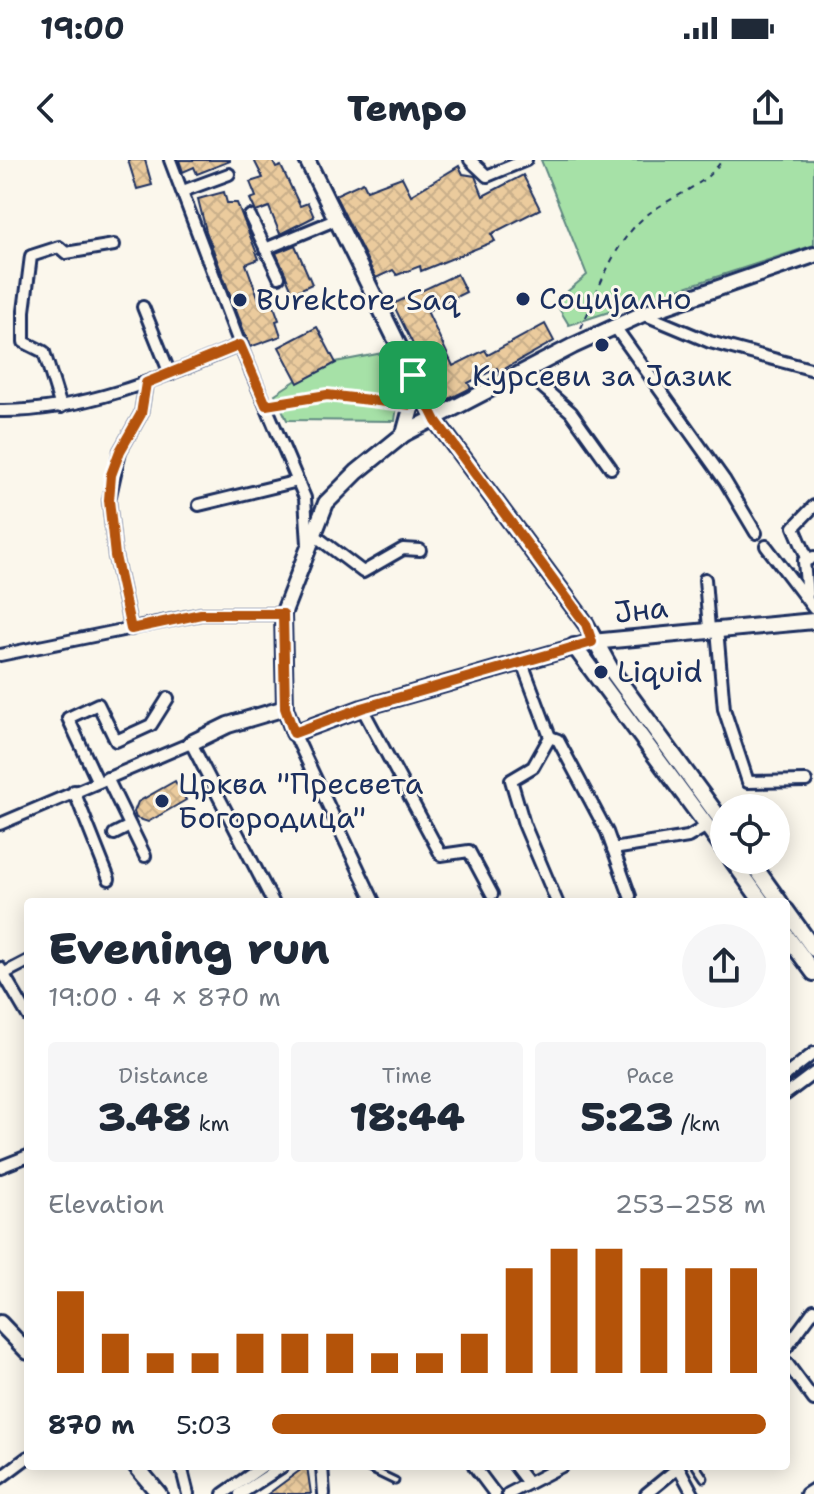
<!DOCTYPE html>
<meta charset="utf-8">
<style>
:root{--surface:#fff;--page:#f6f6f7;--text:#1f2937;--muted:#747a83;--accent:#b45309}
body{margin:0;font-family:"Shantell Sans",sans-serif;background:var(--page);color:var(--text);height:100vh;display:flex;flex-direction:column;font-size:30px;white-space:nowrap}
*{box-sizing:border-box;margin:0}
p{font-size:26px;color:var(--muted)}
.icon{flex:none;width:44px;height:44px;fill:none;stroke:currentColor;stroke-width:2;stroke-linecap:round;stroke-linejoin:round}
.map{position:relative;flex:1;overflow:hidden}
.side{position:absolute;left:24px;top:738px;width:766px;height:572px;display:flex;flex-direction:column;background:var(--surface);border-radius:8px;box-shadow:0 4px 20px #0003}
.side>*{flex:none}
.fabs{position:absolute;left:710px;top:634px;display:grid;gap:16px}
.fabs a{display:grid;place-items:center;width:80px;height:80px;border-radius:50%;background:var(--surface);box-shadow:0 4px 20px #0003;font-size:40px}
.pin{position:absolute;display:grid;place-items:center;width:68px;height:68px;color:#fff;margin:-34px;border-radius:16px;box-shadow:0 4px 12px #0006}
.round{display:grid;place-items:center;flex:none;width:84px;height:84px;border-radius:42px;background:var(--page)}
.overview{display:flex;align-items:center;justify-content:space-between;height:136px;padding:0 24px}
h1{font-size:44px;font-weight:800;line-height:60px}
.stats{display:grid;grid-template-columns:repeat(3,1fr);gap:12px;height:136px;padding:8px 24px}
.stats div{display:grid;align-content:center;border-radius:8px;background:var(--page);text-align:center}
.stats b{font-size:40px;font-weight:800}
.stats small{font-size:22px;font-weight:400}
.stats p{font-size:22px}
.chart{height:224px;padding:16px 24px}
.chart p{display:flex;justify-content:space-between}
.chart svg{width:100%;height:144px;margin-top:8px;stroke:var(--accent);stroke-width:6}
ul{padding:0 24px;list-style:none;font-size:26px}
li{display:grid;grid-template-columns:128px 96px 1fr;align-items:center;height:60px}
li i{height:20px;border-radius:10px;background:var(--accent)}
.status{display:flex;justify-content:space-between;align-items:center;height:56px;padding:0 40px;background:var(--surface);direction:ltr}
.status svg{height:22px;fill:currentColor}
header{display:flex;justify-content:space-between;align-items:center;height:104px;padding:0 24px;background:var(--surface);font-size:36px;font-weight:800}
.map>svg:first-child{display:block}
</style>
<div class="status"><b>19:00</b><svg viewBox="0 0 49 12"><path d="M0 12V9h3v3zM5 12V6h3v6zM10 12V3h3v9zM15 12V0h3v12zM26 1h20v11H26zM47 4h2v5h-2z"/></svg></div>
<header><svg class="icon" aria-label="back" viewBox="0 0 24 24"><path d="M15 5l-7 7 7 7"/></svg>Tempo<svg class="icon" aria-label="share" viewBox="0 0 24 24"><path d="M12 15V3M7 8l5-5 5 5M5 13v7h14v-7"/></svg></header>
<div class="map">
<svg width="814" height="1334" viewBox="0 0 814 1334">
<defs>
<pattern id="building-cross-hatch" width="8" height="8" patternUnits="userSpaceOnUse" patternTransform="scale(2)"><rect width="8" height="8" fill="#ebcb9d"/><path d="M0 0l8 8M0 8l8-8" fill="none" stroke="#c9af8a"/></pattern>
</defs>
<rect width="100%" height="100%" fill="#fbf7ec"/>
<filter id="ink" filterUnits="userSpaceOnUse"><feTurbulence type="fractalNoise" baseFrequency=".0125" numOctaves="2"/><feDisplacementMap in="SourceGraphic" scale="16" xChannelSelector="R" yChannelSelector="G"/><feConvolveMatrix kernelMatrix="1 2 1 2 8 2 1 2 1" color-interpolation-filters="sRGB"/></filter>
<g filter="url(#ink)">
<g fill="#a6e1a7" stroke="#608882" stroke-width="2">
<polygon points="541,0 814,0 814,85 569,165 555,142 587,115"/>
<path d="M388 192C398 217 399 235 395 261L287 260 275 234 320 205Z"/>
</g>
<g fill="url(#building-cross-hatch)" stroke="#1b2f5e" stroke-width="2">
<polygon points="128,0 145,0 152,25 137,29"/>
<polygon points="179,0 230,0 230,1 197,14 194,7 183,12"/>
<polygon points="254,0 272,0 276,8 281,6 300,46 308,43 314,57 280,74 269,47 256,52 250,39 256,37 250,22 263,18"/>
<polygon points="459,6 463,14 475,16 483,36 523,15 540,49 491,74 495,81 421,111 420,106 397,115 393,110 376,118 335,35 363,22 367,30 402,17 411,35"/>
<polygon points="224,32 227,43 237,43 259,99 246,104 260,142 271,138 279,160 276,161 281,176 250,187 206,71 198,39"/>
<polygon points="295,85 312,124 293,133 276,93"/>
<polygon points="457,114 466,132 427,151 453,206 485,190 488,195 545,164 554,181 499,212 497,208 468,223 471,228 439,244 431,229 434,227 393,144"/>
<polygon points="317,167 336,203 298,223 279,187"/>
<polygon points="175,621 186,640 148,662 136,658 134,652 138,642"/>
<polygon points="307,1306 311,1334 268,1334 306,1306"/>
</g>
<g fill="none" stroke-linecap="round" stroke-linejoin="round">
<defs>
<g id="lane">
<polyline points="364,1306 395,1321"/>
<polyline points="696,1306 704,1318"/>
</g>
<g id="street">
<polyline points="170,0 240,185 305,338 308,384"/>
<polyline points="470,0 487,16 526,0"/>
<polyline points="183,31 229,14"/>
<polyline points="250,56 279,117"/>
<polyline points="265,89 335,60"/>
<polyline points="143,147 170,214"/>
<polyline points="643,154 710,182 814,210"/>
<polyline points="615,167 725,321 756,373"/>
<polyline points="524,211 571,252 611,308"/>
<polyline points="61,247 44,192 24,182 24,151 31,96 59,87 66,93 114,85"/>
<path d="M0 251C84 252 164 217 240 185"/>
<polyline points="199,345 298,321"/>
<polyline points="313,374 363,412 403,389 420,390"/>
<polyline points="766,386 814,449"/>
<polyline points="808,400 794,367 814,346"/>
<polyline points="705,419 709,469"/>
<polyline points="807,436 804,401 814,397"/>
<polyline points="131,469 115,396 109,340 120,291 141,254 146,223"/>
<polyline points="717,469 724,549 748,622 806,621"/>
<polyline points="0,495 201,454 283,454"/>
<polyline points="521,500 550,577 533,607 511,620 524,664 557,742"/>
<polyline points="362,548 441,695 469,691 492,734"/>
<polyline points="294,573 374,742"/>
<polyline points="550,577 558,580 607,672 630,736"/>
<polyline points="107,618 145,696"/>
<polyline points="98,622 68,558 98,544 116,581 151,565 168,538"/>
<polyline points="74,631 109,719"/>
<polyline points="0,664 191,583 273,742"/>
<polyline points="114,674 130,666"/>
<polyline points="613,689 688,677 707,666"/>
<polyline points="0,808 28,856"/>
<polyline points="3,814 28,801"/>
<polyline points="786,915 814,893"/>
<polyline points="786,934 814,913"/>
<polyline points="0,1007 28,996"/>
<polyline points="786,1188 814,1150"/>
<polyline points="786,1202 814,1240"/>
<polyline points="181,1306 188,1334"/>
<polyline points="322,1306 324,1334"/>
<polyline points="474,1306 495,1334"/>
<polyline points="515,1306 528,1323"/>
<polyline points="678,1306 693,1334"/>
<polyline points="0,1318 28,1297"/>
<polyline points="223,1334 263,1306"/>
<polyline points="240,1334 283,1306"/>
<polyline points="508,1334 562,1306"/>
<polyline points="646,1334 679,1307"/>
<polyline points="806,1334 814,1329"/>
</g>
<g id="secondary">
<polyline points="307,0 436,261 586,464 612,511 724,664"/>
<polyline points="814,95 643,154 573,186 404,274 357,312 326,343 283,454 285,548 294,573 362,548 592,482 814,461"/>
<polyline points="404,274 412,245 413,216"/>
<polyline points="574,486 724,689"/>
<polyline points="191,583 228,565 285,548"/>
<polyline points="732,700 762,742"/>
<polyline points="750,700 780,742"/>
<polyline points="786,750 814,789"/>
<polyline points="786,775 814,813"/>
<polyline points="0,1163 28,1192"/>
<polyline points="136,1306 159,1334"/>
</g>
</defs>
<use href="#lane" stroke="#1b2f5e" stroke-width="11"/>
<use href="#street" stroke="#1b2f5e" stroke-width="16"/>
<use href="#secondary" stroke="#1b2f5e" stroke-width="20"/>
<g stroke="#1b2f5e" stroke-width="2" stroke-dasharray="6 6" stroke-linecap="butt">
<path d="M581 168C599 130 613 82 647 55 671 36 705 27 722 0"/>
<polyline points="275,243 327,235 399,243"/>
</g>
<use href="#lane" stroke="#fbf7ec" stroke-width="5"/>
<use href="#street" stroke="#fbf7ec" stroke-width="10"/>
<use href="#secondary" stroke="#fbf7ec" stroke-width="14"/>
</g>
</g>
<g fill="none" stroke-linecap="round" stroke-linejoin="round" filter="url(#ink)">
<defs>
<polygon id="route" points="240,185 266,245 327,235 412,245 413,215 436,261 586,464 592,482 362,548 294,573 285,548 283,454 201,454 131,469 115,396 109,340 111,315 120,291 141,254 146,223"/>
</defs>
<use href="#route" stroke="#fff" stroke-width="16"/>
<use href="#route" stroke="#b45309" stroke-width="10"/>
</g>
<g fill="#1b2f5e" stroke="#fbf7ec" stroke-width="3">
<circle cx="523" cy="139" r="8"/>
<circle cx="240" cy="140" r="8"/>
<circle cx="602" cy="185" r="8"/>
<circle cx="601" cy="512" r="8"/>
<circle cx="162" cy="641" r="8"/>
</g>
<g text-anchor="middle" stroke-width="6" stroke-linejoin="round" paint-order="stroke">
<g font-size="30" fill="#1b2f5e" stroke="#fbf7ec" text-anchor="start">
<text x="539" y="149">Социјално</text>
<text x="256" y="150">Burektore Saq</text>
<text x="602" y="226" text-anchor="middle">Курсеви за Јазик</text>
<text x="617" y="522">Liquid</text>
<text x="178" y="634">Црква "Пресвета<tspan x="178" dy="34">Богородица"</tspan></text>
</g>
<g font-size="30" fill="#1b2f5e" stroke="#fbf7ec">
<text transform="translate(641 450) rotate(-6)" y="10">Јна</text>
</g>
</g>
</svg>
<div class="fabs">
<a><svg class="icon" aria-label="locate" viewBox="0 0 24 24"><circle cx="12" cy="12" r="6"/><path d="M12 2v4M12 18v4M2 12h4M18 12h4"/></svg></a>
</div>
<div class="pin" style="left:413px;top:215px;background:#1e9e55"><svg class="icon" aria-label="arrive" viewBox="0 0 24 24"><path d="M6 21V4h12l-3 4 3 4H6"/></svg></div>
<section class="side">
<div class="overview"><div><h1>Evening run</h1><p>19:00 · 4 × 870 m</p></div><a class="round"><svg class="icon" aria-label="share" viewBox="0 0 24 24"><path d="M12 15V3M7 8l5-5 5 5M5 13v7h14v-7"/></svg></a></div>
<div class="stats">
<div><p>Distance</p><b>3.48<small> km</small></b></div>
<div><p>Time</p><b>18:44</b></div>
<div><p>Pace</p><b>5:23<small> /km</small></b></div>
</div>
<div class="chart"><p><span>Elevation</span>253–258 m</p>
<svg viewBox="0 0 160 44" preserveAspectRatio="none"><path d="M5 44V19M15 44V32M25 44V38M35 44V38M45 44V32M55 44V32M65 44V32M75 44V38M85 44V38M95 44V32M105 44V12M115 44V6M125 44V6M135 44V12M145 44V12M155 44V12"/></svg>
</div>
<ul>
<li><b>870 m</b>5:03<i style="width:100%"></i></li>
</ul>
</section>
</div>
